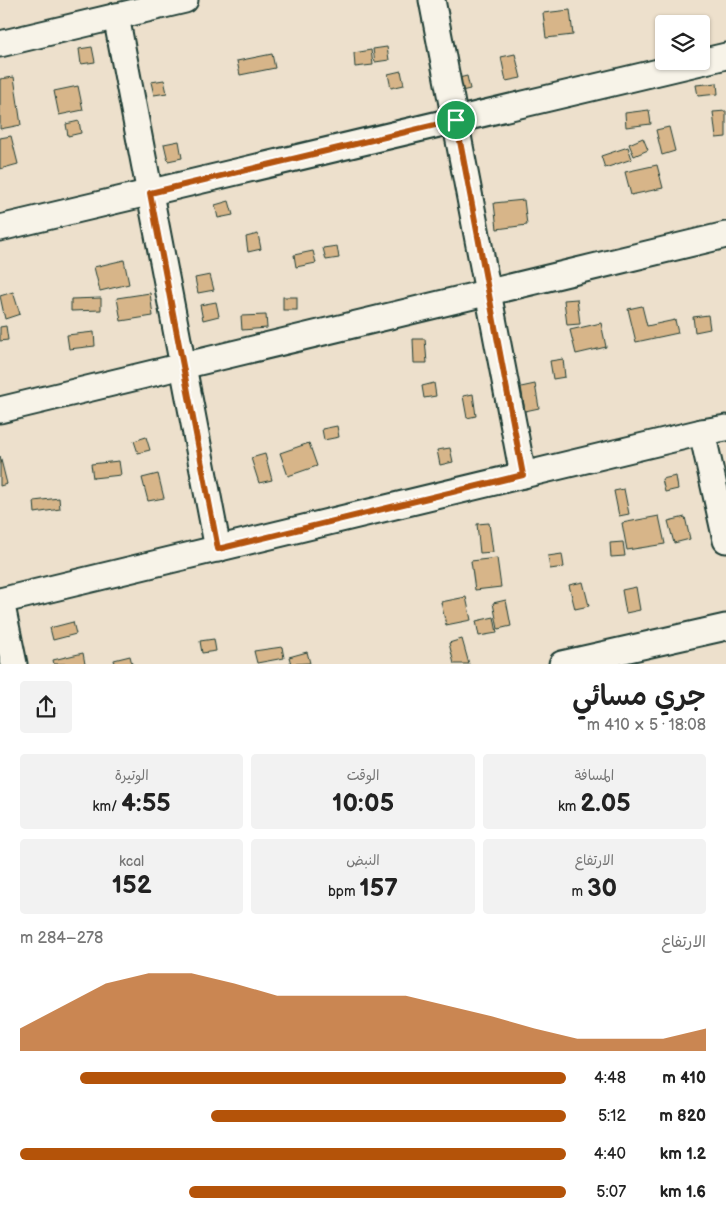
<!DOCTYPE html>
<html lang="ar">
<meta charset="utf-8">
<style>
:root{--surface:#fff;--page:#f2f2f2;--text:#222;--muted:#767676;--accent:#b45309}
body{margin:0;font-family:"Balsamiq Sans","Playpen Sans Arabic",sans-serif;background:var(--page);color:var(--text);direction:rtl;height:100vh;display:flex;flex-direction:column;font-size:19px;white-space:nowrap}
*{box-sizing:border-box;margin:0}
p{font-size:16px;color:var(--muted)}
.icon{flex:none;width:28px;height:28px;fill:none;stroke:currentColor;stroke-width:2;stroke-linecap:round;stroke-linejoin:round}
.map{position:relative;height:664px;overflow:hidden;direction:ltr}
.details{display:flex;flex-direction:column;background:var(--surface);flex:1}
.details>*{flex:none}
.controls{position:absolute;left:655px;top:15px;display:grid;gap:10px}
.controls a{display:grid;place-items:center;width:55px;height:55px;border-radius:5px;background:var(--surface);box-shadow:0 1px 4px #0004;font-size:25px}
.pin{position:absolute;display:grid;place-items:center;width:42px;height:42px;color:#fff;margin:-21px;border:2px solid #fff;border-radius:50%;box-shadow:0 1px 5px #0007}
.round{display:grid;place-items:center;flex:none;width:52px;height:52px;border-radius:5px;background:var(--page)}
.headline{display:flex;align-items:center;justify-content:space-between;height:85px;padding:0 20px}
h1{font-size:28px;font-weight:600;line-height:38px}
.stats{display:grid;grid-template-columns:repeat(3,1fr);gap:8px;height:85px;padding:5px 20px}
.stats div{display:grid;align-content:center;border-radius:5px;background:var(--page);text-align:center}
.stats b{font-size:25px;font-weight:600}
.stats small{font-size:14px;font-weight:400}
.stats p{font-size:14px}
.chart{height:140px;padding:10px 20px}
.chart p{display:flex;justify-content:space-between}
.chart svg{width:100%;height:90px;margin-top:5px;fill:var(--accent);opacity:.7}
ul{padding:0 20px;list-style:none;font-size:16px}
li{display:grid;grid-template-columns:80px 60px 1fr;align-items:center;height:38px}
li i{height:12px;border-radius:6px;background:var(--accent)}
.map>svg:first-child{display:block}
</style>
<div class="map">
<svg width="726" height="664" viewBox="0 0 726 664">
<rect width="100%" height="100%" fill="#ede0cc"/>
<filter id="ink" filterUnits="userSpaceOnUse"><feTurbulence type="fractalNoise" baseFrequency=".02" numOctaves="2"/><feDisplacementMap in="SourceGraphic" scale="10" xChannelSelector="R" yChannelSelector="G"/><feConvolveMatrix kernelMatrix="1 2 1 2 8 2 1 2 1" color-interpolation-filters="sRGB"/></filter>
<g filter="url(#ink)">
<g fill="#d7b589" stroke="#1f3d34">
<polygon points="570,10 573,35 546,38 543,13"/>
<polygon points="92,47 95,62 81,64 79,49"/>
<polygon points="387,47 389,60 375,62 373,49"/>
<polygon points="371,50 373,65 355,67 354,53"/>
<polygon points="272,54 275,68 240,75 237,61"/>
<polygon points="515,54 521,78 506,81 501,57"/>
<polygon points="401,71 404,85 391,88 388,74"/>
<polygon points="467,76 470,89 457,92 455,79"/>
<polygon points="14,77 21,125 0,129 0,79"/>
<polygon points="164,80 167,93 154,95 151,82"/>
<polygon points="717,83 718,94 698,96 696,85"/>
<polygon points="78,86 83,110 59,115 54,91"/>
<polygon points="649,110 651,124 626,127 625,113"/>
<polygon points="726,111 726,137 716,138 713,112"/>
<polygon points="79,121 81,133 68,136 66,124"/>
<polygon points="669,127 675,151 662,155 656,130"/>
<polygon points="11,136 18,164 0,169 0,138"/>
<polygon points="643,138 648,150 634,156 629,144"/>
<polygon points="179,141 182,158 168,161 164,144"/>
<polygon points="628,147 632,159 605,168 601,156"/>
<polygon points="657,165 663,188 631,195 625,172"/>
<polygon points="524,200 527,225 497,229 494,203"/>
<polygon points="229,201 233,215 218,218 215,205"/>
<polygon points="258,234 261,249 248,252 246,237"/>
<polygon points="337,246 339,258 326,260 323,248"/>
<polygon points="313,251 316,263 296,267 294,255"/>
<polygon points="124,260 129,284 100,291 94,267"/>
<polygon points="210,275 214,290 198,293 195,278"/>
<polygon points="13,292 20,314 5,319 0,296"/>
<polygon points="150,293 153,316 121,321 117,298"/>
<rect x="283" y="297" width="14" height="13"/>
<polygon points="101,298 101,310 71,311 71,299"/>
<polygon points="577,299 580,324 567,325 564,300"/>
<polygon points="216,302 219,316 203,320 200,305"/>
<polygon points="642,306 647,326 675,320 678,333 636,342 628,309"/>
<polygon points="266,315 267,328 242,330 241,316"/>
<polygon points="708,315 710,329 695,332 693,317"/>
<polygon points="601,323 606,347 576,354 570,330"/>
<polygon points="6,326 8,340 0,341 0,327"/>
<polygon points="94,332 95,346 69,349 67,335"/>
<polygon points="413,339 425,339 427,363 414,363"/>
<polygon points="563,359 565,377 553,379 550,361"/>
<polygon points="434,383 436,396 424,398 422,386"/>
<polygon points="535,384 539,408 525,411 521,387"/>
<polygon points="473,394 476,416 467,418 463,396"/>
<polygon points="337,426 339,437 324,440 322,429"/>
<polygon points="146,437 150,450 138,453 134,441"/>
<polygon points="309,443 317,466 288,476 280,453"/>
<polygon points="450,448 453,462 440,465 437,450"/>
<polygon points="265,454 272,480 259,483 251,458"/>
<polygon points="0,456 7,484 0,486"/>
<polygon points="119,461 121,475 93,478 91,464"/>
<polygon points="158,474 164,498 148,501 142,478"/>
<polygon points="676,476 678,489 665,492 662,479"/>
<polygon points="624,489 629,514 619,516 614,491"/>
<polygon points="59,498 60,509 35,513 34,501"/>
<polygon points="659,516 665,544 627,550 622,523"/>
<polygon points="685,517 690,539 674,543 668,521"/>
<polygon points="489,523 493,552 480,553 477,524"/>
<polygon points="623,542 625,556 611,557 610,543"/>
<polygon points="562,554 564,567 550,569 548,556"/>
<polygon points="497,558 501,587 475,590 471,561"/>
<polygon points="583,582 589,606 575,609 569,585"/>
<polygon points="636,587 640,610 626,613 622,590"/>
<polygon points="466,597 471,620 446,625 441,602"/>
<polygon points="506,600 511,626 498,629 493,603"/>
<polygon points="494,617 497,633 479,636 476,621"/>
<polygon points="73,622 76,634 53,640 50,628"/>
<polygon points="214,639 216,651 202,653 200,641"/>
<polygon points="462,639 469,664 454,664 449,643"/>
<polygon points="282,647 284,658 257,663 254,651"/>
<polygon points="307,652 310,663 291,664 289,657"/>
<polygon points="83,653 85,664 54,664 53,660"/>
<polygon points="130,656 132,664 115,664 114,660"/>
</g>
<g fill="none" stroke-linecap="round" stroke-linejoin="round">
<defs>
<g id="minor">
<polyline points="432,0 523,475"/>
<polyline points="116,16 218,549"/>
<polyline points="0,44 185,0"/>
<polyline points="0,228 726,56"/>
<polyline points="0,410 726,235"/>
<polyline points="702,432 726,540"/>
<polyline points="0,601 702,432 726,428"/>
<polyline points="1,601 14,664"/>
<polyline points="562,664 726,627"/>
</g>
</defs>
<use href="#minor" stroke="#1f3d34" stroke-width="29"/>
<use href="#minor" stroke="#f7f3e8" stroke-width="25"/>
</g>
</g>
<g fill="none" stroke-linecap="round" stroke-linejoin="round" filter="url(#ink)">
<defs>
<polygon id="route" points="456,120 523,475 218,549 150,193"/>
</defs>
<use href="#route" stroke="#fff" stroke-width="10"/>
<use href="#route" stroke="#b45309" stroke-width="6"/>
</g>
</svg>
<div class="controls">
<a><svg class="icon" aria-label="layers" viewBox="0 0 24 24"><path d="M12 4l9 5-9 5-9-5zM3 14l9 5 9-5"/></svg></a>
</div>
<div class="pin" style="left:456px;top:120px;background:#1e9e55"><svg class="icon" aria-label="arrive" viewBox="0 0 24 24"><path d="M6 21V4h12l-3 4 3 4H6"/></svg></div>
</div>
<section class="details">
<div class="headline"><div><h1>جري مسائي</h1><p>18:08 · 5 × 410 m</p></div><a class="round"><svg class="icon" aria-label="share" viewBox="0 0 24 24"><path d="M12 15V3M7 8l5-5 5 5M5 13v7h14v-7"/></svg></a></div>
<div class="stats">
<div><p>المسافة</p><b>2.05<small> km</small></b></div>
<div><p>الوقت</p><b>10:05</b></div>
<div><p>الوتيرة</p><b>4:55<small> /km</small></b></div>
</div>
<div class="stats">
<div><p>الارتفاع</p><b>30<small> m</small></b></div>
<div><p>النبض</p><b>157<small> bpm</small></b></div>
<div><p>kcal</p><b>152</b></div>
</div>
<div class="chart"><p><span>الارتفاع</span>278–284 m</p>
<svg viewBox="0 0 160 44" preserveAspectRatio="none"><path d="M0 44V33L10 22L20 11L30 6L40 6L50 11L60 17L70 17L80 17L90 17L100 22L110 27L120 33L130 38L140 38L150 38L160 33V44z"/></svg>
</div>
<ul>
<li><b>410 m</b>4:48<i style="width:89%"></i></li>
<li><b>820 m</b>5:12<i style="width:65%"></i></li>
<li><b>1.2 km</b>4:40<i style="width:100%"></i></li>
<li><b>1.6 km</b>5:07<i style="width:69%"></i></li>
</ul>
</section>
